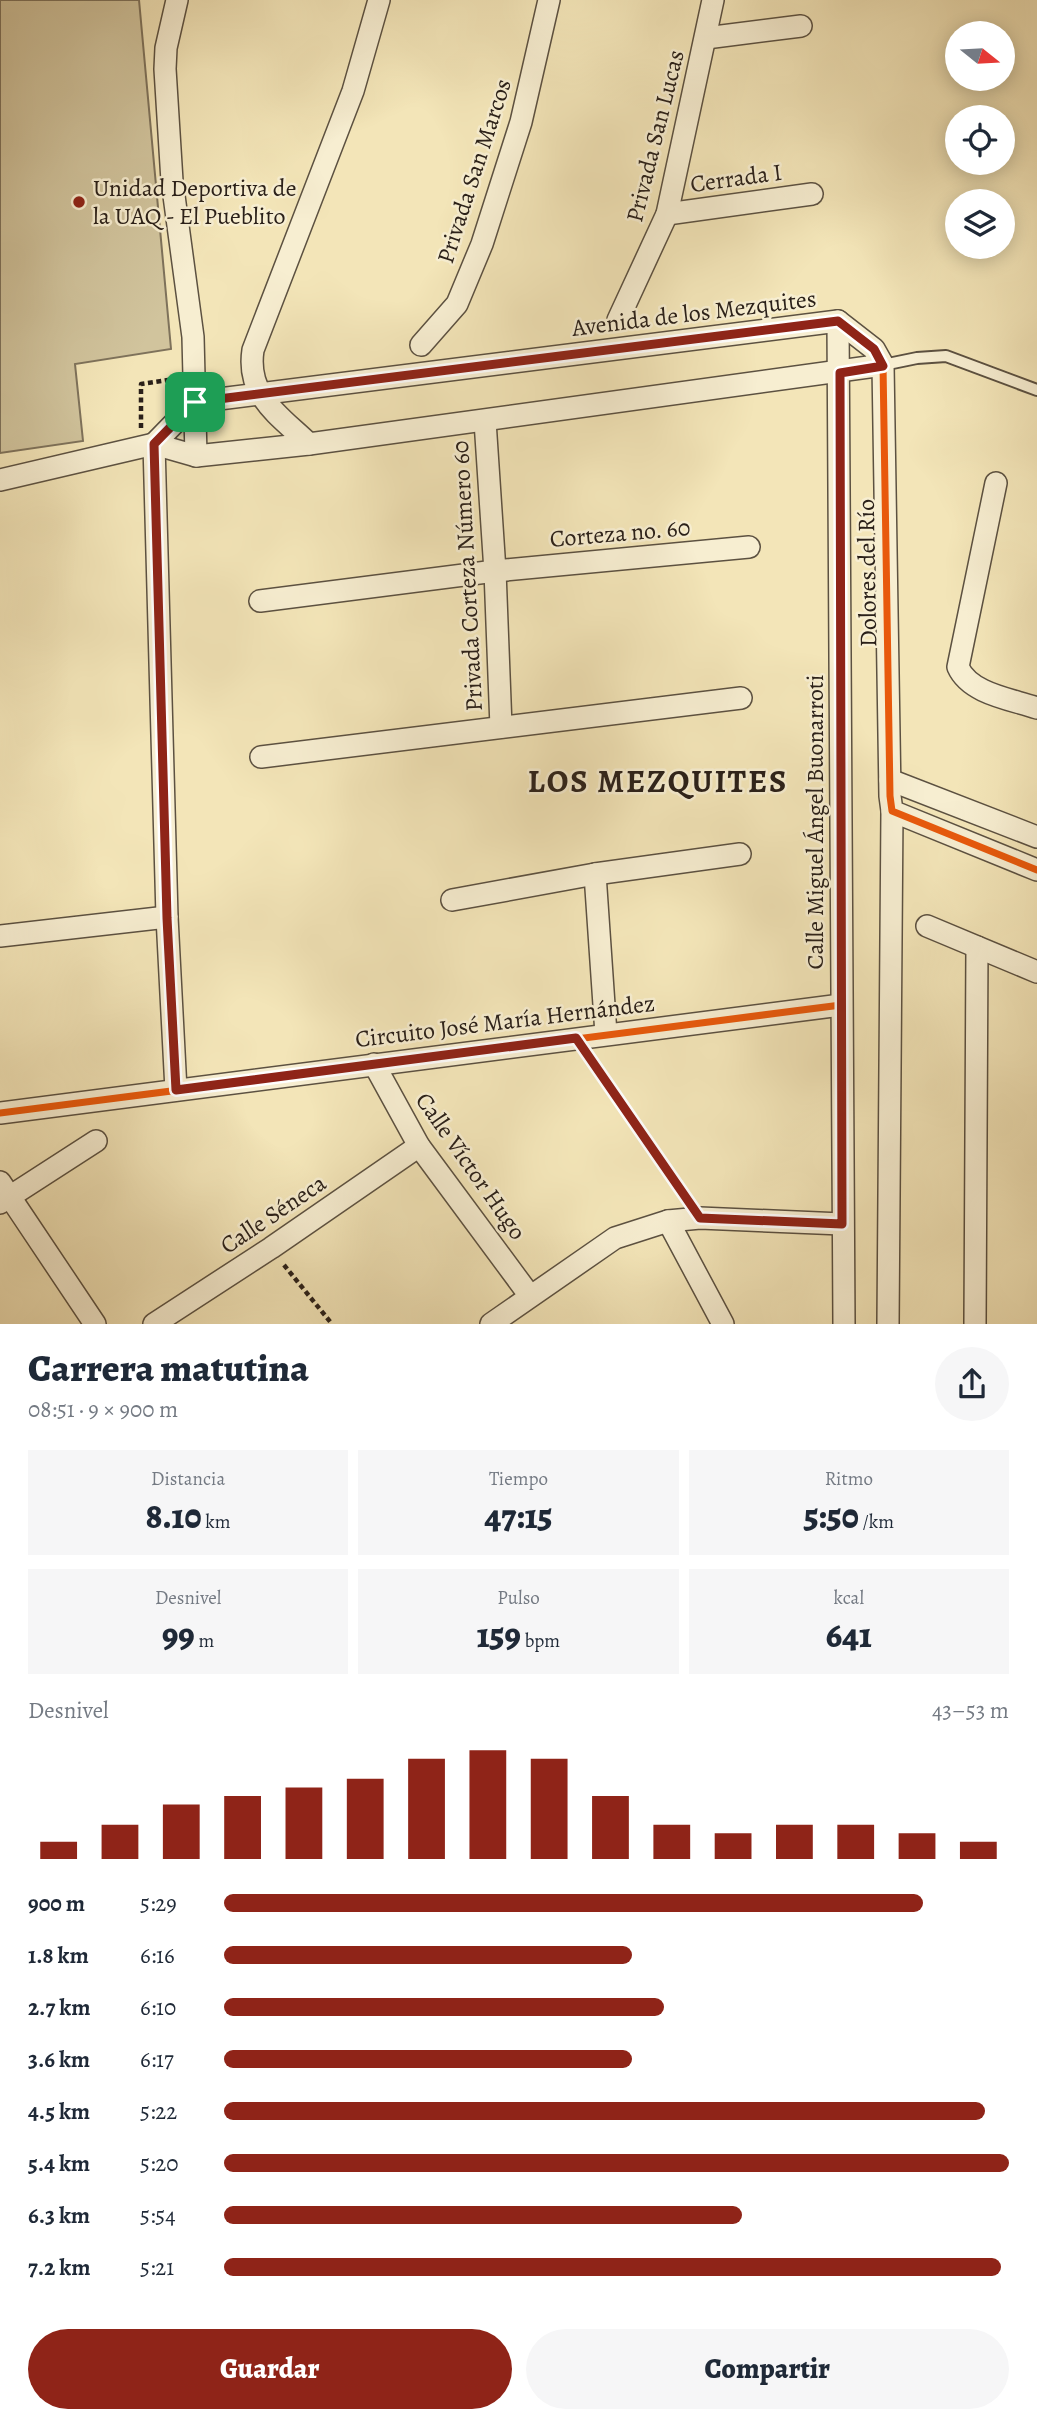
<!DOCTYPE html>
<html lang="es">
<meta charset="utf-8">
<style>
:root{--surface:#fff;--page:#f6f6f7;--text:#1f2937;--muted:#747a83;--accent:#8f2418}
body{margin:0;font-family:Alegreya,serif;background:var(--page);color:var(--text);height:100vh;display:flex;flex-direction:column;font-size:26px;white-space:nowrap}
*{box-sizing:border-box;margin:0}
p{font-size:23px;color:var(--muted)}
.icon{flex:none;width:38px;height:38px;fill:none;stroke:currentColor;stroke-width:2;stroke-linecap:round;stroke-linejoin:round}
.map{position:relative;height:1324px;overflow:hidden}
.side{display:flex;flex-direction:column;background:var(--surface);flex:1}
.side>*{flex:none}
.needle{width:46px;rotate:108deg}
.fabs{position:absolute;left:945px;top:21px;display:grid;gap:14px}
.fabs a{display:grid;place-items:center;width:70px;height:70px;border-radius:50%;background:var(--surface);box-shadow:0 4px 18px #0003;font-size:35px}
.pin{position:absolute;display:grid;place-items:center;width:60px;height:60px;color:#fff;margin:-30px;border-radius:14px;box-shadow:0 4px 10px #0006}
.round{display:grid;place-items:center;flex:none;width:74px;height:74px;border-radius:37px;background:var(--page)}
.summary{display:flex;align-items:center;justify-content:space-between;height:119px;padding:0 28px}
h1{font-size:38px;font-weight:800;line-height:52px}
.figures{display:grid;grid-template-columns:repeat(3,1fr);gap:10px;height:119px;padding:7px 28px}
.figures div{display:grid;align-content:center;border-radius:0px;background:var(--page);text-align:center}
.figures b{font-size:35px;font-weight:800}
.figures small{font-size:19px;font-weight:400}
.figures p{font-size:19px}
.chart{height:196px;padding:14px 28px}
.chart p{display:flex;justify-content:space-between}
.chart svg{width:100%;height:126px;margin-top:7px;stroke:var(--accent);stroke-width:6}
.primary-button{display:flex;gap:14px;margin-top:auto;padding:14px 28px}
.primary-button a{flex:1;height:80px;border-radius:42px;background:var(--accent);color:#fff;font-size:28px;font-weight:800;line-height:80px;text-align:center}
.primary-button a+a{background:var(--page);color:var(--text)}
ul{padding:0 28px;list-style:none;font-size:23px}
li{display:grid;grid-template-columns:112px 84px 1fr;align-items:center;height:52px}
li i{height:18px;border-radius:9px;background:var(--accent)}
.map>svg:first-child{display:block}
</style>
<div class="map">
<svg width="1037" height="1324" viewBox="0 0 1037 1324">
<rect width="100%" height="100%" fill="#f3e5b8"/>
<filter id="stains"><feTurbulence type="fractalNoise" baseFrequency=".00286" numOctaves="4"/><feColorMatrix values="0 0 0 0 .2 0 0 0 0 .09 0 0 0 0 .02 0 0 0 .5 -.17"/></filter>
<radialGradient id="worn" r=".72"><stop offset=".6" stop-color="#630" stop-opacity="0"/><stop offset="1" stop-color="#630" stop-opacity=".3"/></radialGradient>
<polygon fill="#d1c49d" stroke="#7e725b" stroke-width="2" points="0,0 139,0 171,349 75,364 83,441 0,453"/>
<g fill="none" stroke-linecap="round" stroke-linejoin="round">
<defs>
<polyline id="lane" points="883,365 917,358 946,356 1037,390"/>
<g id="street">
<polyline points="177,0 166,48 165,69 172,181 193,337 196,456"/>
<polyline points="706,38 801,26"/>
<polyline points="667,214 812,194"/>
<polyline points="618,320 667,214 713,0"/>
<polyline points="838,321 844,1324"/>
<polyline points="421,345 457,304 482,244 521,122 549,0"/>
<polyline points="485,421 495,571 501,727"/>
<polyline points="154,444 195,402 838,321 874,349 883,365 890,796 892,811 1037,870"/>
<polyline points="154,444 167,917 176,1090"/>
<path d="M309 444C279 415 246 396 253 350L353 91 379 0"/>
<polyline points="0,480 154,444 196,456 309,444 883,365"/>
<path d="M996 483 958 667C970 694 1011 699 1037 708"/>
<polyline points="260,601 495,571 749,547"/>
<polyline points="261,757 741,698"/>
<polyline points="890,780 1037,837"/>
<polyline points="595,874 606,1034"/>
<polyline points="452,900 595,874 740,854"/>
<polyline points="927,926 1037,972"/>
<polyline points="0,936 167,917"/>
<polyline points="374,1064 419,1146 530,1296"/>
<polyline points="0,1113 841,1005"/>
<polyline points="0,1182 95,1324"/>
<polyline points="0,1203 96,1141"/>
<polyline points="668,1221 723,1324"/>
<polyline points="154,1324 271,1248 419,1146"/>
<polyline points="491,1324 615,1238 668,1221 700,1218 842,1224"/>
<polyline points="888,1324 892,811"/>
<polyline points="975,1324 977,947"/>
</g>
</defs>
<use href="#lane" stroke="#5c5141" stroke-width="14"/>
<use href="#street" stroke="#5c5141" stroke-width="24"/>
<g stroke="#2a2019" stroke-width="4.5" stroke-dasharray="5 3.5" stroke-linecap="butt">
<polyline points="141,428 141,384 175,379"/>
<polyline points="590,1059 687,1198"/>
<polyline points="284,1265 332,1324"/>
</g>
<use href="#lane" stroke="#f7eed1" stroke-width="10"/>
<use href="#street" stroke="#f7eed1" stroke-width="21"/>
<defs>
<g id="cycleway">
<polyline points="154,444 195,402 838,321 874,349 883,365 890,796 892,811 1037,870"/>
<polyline points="0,1113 841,1005"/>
</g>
</defs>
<use href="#cycleway" stroke="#f7eed1" stroke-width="11"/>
<use href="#cycleway" stroke="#e8590c" stroke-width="7"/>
</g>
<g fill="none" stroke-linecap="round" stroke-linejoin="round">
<defs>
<polygon id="route" points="838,321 874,349 883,366 840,373 842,1224 700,1218 576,1038 176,1090 167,918 154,444 195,402"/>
</defs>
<use href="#route" stroke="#fff" stroke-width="14"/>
<use href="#route" stroke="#8f2418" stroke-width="9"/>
</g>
<circle fill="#8f2418" stroke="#f7eed1" stroke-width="2.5" cx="79" cy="202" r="7"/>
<g text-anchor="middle" stroke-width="5" stroke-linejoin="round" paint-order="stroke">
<g font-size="24" fill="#2a2019" stroke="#f7eed1">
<text transform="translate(655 136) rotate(-76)" y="8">Privada San Lucas</text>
<text transform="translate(474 171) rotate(-72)" y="8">Privada San Marcos</text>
<text transform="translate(736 178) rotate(-8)" y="8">Cerrada I</text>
<text transform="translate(694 313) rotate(-7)" y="8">Avenida de los Mezquites</text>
<text transform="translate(620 533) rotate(-5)" y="8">Corteza no. 60</text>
<text transform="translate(867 573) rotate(-91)" y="8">Dolores del Río</text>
<text transform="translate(467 576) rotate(-93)" y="8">Privada Corteza Número 60</text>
<text transform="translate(815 822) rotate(-90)" y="8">Calle Miguel Ángel Buonarroti</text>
<text transform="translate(505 1021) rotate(-7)" y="8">Circuito José María Hernández</text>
<text transform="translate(471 1166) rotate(55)" y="8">Calle Víctor Hugo</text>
<text transform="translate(273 1214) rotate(-34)" y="8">Calle Séneca</text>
</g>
<g font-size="24" fill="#2a2019" stroke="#f7eed1" text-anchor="start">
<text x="93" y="196">Unidad Deportiva de<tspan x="93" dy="28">la UAQ - El Pueblito</tspan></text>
</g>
<g font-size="32" font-weight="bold" letter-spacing="2" fill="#2a2019" stroke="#f7eed1">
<text x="658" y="792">LOS MEZQUITES</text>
</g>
</g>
<rect width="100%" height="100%" filter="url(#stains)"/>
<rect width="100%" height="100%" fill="url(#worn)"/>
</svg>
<div class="fabs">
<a><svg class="needle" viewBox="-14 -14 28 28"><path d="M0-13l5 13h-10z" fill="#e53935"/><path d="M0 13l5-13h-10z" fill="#747a83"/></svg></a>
<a><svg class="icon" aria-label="locate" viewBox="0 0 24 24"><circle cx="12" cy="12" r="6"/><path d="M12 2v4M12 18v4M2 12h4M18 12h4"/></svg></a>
<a><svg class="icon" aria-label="layers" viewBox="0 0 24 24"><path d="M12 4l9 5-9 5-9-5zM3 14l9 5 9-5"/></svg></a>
</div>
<div class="pin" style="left:195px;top:402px;background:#1e9e55"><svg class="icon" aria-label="arrive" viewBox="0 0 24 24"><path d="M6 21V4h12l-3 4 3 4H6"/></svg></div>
</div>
<section class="side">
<div class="summary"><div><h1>Carrera matutina</h1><p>08:51 · 9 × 900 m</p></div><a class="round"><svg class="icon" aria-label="share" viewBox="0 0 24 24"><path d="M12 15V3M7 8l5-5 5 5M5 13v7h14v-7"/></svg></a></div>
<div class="figures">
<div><p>Distancia</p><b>8.10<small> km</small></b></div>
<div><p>Tiempo</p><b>47:15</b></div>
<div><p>Ritmo</p><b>5:50<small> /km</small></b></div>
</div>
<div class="figures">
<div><p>Desnivel</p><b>99<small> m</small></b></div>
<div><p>Pulso</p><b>159<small> bpm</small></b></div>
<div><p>kcal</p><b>641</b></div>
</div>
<div class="chart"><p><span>Desnivel</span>43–53 m</p>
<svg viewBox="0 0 160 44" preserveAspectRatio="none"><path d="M5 44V38M15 44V32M25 44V25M35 44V22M45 44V19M55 44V16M65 44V9M75 44V6M85 44V9M95 44V22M105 44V32M115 44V35M125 44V32M135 44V32M145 44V35M155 44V38"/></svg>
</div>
<ul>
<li><b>900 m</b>5:29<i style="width:89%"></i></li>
<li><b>1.8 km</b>6:16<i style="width:52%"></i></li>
<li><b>2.7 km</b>6:10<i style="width:56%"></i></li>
<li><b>3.6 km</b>6:17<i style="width:52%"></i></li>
<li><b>4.5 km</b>5:22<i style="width:97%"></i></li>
<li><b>5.4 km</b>5:20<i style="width:100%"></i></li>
<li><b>6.3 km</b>5:54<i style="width:66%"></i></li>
<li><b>7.2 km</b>5:21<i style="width:99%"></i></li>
</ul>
<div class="primary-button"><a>Guardar</a><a>Compartir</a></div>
</section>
